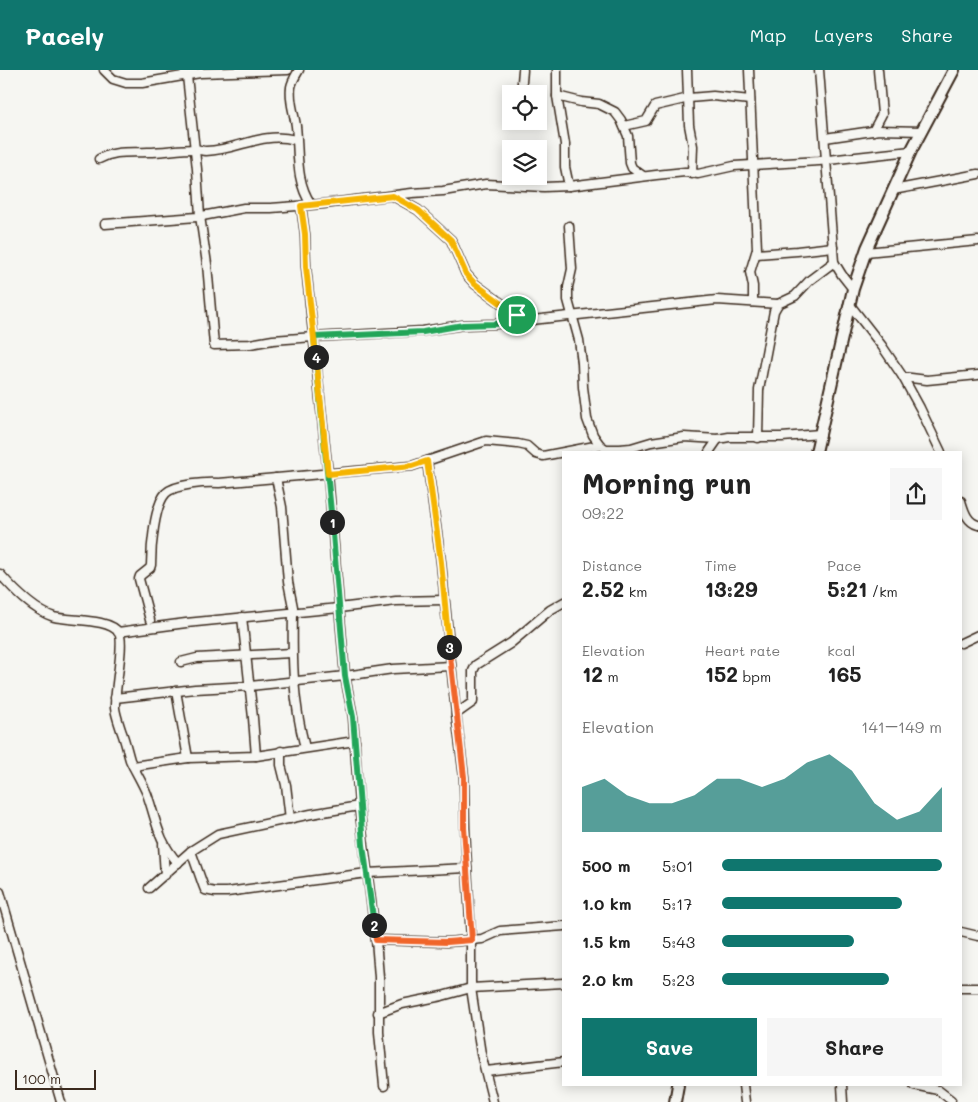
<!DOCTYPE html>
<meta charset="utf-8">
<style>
:root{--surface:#fff;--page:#f6f6f6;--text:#222;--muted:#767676;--accent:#0f766e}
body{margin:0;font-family:Mali,sans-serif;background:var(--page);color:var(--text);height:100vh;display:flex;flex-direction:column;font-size:19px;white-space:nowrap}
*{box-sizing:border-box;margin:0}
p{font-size:16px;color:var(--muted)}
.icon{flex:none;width:28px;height:28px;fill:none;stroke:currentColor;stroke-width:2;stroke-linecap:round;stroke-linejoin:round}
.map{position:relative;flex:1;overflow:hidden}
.sheet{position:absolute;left:562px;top:381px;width:400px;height:635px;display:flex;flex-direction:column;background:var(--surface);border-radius:0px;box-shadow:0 2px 12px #0003}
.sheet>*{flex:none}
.tools{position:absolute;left:502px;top:15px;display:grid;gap:10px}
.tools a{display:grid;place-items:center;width:45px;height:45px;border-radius:0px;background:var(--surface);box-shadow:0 2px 12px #0003;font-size:25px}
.scale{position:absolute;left:15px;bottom:12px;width:81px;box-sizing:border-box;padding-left:5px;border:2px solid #3b2a1e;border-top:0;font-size:14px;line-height:18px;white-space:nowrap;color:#3b2a1e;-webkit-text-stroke:4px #f6f6f2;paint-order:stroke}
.pin{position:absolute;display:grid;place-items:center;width:42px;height:42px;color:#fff;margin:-21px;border:2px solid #fff;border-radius:50%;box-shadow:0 1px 5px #0007}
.km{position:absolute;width:25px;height:25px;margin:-12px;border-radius:50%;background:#222;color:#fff;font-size:14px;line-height:25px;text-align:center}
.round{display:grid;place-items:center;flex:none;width:52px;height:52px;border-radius:0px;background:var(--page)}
.head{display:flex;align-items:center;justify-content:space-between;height:85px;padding:0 20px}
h1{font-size:28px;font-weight:700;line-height:38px}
.metrics{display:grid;grid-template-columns:repeat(3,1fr);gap:8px;height:85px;padding:5px 20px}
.metrics div{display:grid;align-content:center}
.metrics b{font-size:21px;font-weight:700}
.metrics small{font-size:14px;font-weight:400}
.metrics p{font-size:14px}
.chart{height:140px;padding:10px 20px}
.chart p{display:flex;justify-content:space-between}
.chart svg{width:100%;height:90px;margin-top:5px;fill:var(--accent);opacity:.7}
.action{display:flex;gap:10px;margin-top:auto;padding:10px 20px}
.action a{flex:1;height:58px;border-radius:0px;background:var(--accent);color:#fff;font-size:20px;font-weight:700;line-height:58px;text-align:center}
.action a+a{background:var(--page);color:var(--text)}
ul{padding:0 20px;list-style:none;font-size:16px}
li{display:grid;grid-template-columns:80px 60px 1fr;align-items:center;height:38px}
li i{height:12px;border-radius:6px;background:var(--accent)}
header{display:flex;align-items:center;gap:30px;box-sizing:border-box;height:70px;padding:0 25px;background:var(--accent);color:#fff}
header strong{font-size:24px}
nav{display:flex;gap:28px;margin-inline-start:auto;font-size:18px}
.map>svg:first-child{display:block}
</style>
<header>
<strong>Pacely</strong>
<nav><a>Map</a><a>Layers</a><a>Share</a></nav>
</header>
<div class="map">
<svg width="978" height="1032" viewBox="0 0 978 1032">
<rect width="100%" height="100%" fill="#f6f6f2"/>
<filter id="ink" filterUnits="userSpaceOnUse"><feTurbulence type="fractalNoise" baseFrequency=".02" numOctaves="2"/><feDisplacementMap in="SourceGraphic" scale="10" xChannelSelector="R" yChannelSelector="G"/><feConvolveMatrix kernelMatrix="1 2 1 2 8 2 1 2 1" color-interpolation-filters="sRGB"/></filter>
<g filter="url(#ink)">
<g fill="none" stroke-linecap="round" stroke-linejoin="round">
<defs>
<g id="minor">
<polyline points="104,0 113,9 126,13 142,13 200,3 288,0"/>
<path d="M299 0C296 5 292 11 291 17 289 31 294 42 296 56 299 82 295 111 311 134"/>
<polyline points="557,0 557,26 565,74 565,97 569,116"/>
<polyline points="687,0 689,55 693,76 692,104"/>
<polyline points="749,0 757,179 750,202 753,216 753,232"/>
<polyline points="819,0 834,192 842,205 853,219"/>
<polyline points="187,6 197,99 200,146 207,194 214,275 250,274 273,270 314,267 423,261 463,255 495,254 717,230 778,234"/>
<polyline points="521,24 523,0"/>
<polyline points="557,26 581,32 599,34 615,42 621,50 628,66 630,93 632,98 643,106"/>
<polyline points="624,56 646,51 655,36 689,28 713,26 750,30"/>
<polyline points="873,61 882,44 878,0"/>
<polyline points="825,68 879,60 922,61"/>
<path d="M99 89C115 80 130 83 148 82 163 82 179 79 194 79 198 79 202 81 206 81 240 80 260 61 296 70"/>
<polyline points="893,120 978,104"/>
<polyline points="393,126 418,140 451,170 466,204 475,214 524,250"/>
<polyline points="301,136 305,164 306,197 328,404 345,606 353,647 359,736 376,870 379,907 379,962 384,1016"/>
<polyline points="105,154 197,147 244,138 271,138 323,134 412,123 443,121 486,114 544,117 569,116 656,105 685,102 698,104 734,96 819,91 911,81"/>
<polyline points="569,156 572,199 568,217 568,230 579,270 582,293 583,317 587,349 593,365 600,375 606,379 620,379 631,378 651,372 684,367 718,369 729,367 782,367 820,364"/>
<polyline points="866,182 978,171"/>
<polyline points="757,184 797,181 833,177"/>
<polyline points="850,235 882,276 903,307 927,310 978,305"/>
<polyline points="903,307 920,338 941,382"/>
<polyline points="758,368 759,320 774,241 778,234 795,226 810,210 834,192"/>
<polyline points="709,382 718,369"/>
<polyline points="427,391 441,492 456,644 464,707 465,758 471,870 471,918 481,984 493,1032"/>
<polyline points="276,408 282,437 288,512 293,537"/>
<path d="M961 431C964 441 967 452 978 455"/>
<path d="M0 504C14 520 33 540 54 547 69 551 110 548 119 563 125 573 114 622 115 638 116 646 119 653 121 660 125 670 127 680 130 690 135 701 142 712 147 724 157 752 157 769 178 793"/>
<path d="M293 543C292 591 293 631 305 678"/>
<polyline points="242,547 253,648 256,686"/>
<path d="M150 550 139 509 140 506 150 498 151 495C151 479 154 435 166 423 176 414 206 412 219 413L412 396 486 371 518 374 527 376 536 384 543 386 600 375"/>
<polyline points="118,562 186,553 339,538 396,531 444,530"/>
<polyline points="961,573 978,565"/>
<polyline points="181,592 197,588 292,583"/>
<polyline points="176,621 188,688"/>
<polyline points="115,628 195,619 250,616 345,606 393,599 451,596"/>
<polyline points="456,644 473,632 473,601 476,595 511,573 550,540 564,532"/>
<polyline points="281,681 281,695 286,715 290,749"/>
<polyline points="133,696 188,688 256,686 355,671"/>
<polyline points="163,774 165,805"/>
<polyline points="191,781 203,815 205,820 215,822 227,822 367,803 467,798"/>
<polyline points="149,818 191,781 218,764 311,744 359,736"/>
<polyline points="0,822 61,1032"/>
<polyline points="961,862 978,866"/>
<polyline points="376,870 447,872 471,870 482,869 500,861 564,856"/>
<polyline points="961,918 978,918"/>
<polyline points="378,943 402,934 442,926 471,918 564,913"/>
<polyline points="486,1001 564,992"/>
<polyline points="743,1015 745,1032"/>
<polyline points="842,1015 843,1032"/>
<polyline points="914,1015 938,1020 951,1030"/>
</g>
<g id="major">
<polyline points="816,382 853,219 867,178 911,81 954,0"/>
<polyline points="675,1032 678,1015"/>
</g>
</defs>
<use href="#minor" stroke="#3b2a1e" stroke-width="11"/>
<use href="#major" stroke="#3b2a1e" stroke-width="14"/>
<use href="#minor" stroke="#f6f6f2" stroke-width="8"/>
<use href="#major" stroke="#f6f6f2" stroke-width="10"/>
</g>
</g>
<g fill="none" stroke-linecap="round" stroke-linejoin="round" filter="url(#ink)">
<defs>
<polyline id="split-1" points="332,452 314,267 423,262 463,255 495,254 524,250 517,245"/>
<polyline id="split-2" points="332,452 345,606 353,647 363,775 374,855"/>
<polyline id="split-3" points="374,855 376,870 447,872 472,870 464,758 464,707 449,577"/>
<polyline id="split-4" points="316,287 328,404 412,396 427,391 441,492 449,577"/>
<polyline id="split-5" points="316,287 306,197 305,164 301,136 393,126 418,140 451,170 466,204 475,214 517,245"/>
</defs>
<use href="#split-1" stroke="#fff" stroke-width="10"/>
<use href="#split-2" stroke="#fff" stroke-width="10"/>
<use href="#split-3" stroke="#fff" stroke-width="10"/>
<use href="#split-4" stroke="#fff" stroke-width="10"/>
<use href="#split-5" stroke="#fff" stroke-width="10"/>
<use href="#split-1" stroke="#22a559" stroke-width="6"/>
<use href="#split-2" stroke="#22a559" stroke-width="6"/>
<use href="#split-3" stroke="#f0652b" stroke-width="6"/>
<use href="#split-4" stroke="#f5b400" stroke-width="6"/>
<use href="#split-5" stroke="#f5b400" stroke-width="6"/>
</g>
</svg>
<div class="tools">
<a><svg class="icon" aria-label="locate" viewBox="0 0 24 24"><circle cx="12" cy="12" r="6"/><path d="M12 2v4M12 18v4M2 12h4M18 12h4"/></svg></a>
<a><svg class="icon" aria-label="layers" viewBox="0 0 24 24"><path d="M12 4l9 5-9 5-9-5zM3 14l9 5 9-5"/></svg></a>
</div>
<div class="scale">100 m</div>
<div class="pin" style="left:517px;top:245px;background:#1e9e55"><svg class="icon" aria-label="arrive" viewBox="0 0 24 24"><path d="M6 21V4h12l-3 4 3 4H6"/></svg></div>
<b class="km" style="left:332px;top:452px">1</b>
<b class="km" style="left:374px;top:855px">2</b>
<b class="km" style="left:449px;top:577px">3</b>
<b class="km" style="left:316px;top:287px">4</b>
<section class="sheet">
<div class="head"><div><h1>Morning run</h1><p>09:22</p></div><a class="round"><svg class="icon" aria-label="share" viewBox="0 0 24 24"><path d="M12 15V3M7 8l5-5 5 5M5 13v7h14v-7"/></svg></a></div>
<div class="metrics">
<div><p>Distance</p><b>2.52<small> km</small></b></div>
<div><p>Time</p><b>13:29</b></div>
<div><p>Pace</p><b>5:21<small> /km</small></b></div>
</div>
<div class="metrics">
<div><p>Elevation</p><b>12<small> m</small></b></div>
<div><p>Heart rate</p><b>152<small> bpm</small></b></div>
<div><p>kcal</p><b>165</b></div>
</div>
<div class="chart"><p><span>Elevation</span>141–149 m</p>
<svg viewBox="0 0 160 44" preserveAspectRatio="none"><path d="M0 44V22L10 18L20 26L30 30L40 30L50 26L60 18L70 18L80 22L90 18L100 10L110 6L120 14L130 30L140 38L150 34L160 22V44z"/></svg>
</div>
<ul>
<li><b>500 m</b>5:01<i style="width:100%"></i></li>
<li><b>1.0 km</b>5:17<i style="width:82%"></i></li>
<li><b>1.5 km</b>5:43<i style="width:60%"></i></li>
<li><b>2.0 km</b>5:23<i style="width:76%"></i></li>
</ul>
<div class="action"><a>Save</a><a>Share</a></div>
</section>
</div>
